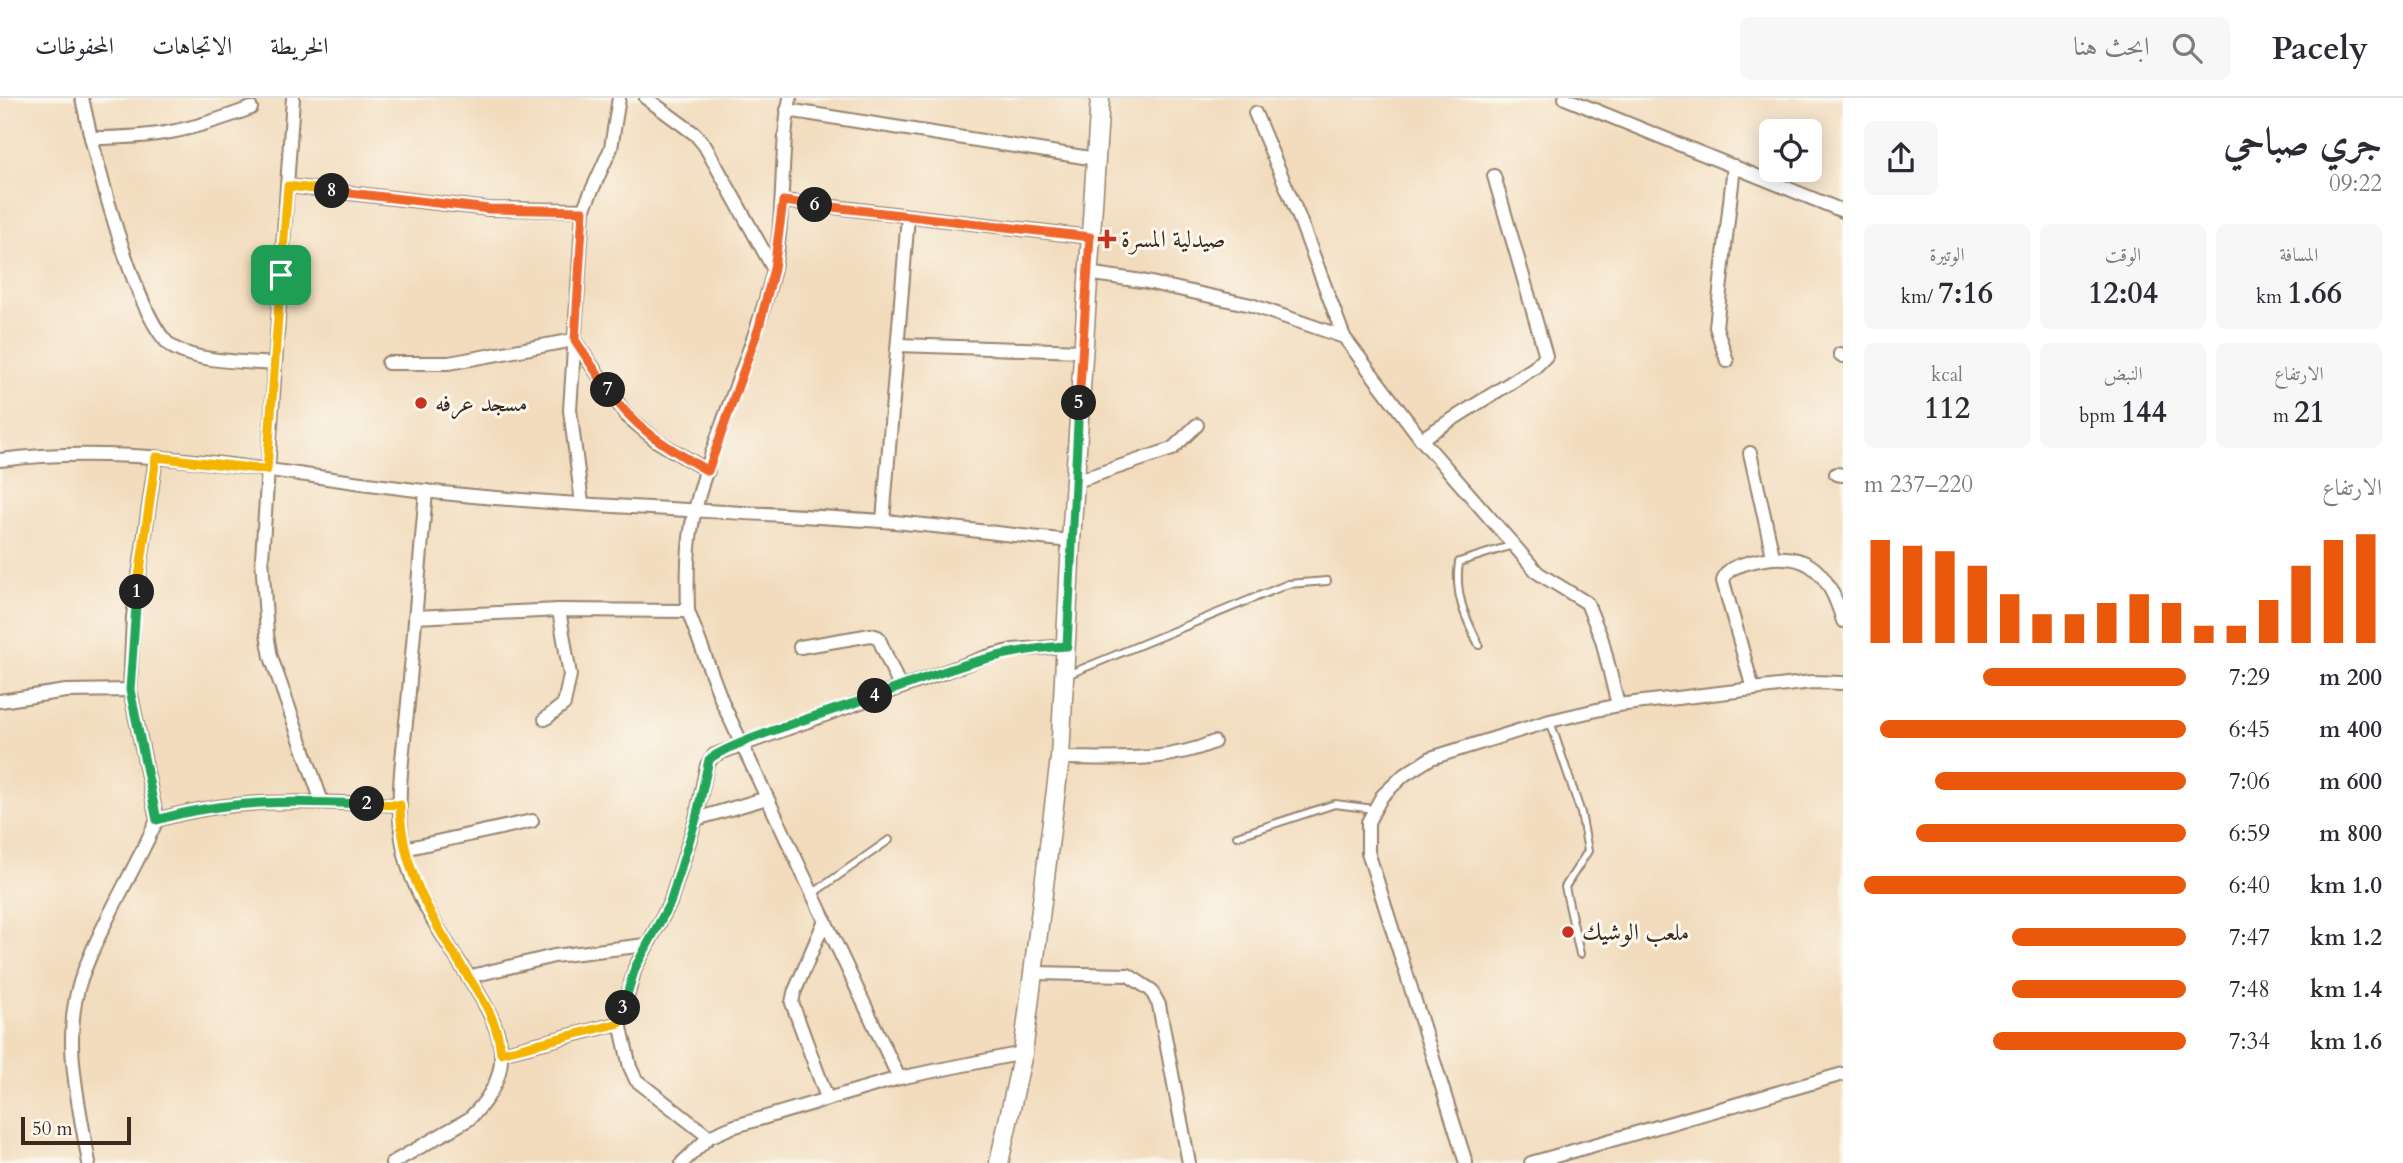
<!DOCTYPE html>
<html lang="ar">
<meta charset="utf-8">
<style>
:root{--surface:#fff;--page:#f7f7f7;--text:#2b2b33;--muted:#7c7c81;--line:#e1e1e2;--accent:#ea580c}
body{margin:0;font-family:Cardo,Amiri,serif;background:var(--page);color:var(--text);direction:rtl;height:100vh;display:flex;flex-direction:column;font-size:26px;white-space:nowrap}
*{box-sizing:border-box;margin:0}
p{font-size:23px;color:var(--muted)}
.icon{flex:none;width:38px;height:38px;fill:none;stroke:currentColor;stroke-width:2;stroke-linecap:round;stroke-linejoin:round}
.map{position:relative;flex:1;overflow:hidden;direction:ltr}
.drawer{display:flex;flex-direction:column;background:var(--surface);width:560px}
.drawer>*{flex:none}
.tools{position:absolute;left:1759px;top:21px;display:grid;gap:14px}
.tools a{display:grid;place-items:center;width:63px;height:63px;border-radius:10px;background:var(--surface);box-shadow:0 4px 18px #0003;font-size:35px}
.scale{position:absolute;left:21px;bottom:18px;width:110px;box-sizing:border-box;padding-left:7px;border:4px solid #3b2a1e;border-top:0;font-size:19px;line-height:24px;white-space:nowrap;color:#3b2a1e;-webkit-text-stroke:5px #fbf7ec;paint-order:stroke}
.pin{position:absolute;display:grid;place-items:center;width:60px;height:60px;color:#fff;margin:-30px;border-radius:14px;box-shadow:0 4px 10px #0006}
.km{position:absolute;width:35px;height:35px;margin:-18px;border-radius:50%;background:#222;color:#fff;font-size:19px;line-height:35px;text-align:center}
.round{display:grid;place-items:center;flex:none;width:74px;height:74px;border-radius:10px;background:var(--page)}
.headline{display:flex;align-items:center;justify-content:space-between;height:119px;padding:0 21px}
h1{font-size:38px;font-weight:700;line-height:52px}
.figures{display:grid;grid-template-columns:repeat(3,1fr);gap:10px;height:119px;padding:7px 21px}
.figures div{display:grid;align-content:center;border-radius:10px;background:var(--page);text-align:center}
.figures b{font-size:30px;font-weight:700}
.figures small{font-size:19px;font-weight:400}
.figures p{font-size:19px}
.chart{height:196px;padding:14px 21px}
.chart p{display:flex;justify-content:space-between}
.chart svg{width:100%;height:126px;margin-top:7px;stroke:var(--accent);stroke-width:6}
ul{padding:0 21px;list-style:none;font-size:23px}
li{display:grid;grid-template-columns:112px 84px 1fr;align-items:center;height:52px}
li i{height:18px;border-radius:9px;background:var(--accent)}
header{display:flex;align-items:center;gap:42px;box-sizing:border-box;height:98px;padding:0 35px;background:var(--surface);border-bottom:2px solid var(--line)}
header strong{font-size:33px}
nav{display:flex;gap:38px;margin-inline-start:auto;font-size:24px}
.search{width:490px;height:63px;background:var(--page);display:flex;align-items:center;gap:18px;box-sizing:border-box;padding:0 24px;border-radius:10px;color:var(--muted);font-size:26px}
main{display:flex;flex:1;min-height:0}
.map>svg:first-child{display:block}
</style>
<header>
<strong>Pacely</strong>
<div class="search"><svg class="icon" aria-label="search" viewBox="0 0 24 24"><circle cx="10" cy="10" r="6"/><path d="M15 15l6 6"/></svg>ابحث هنا</div>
<nav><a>الخريطة</a><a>الاتجاهات</a><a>المحفوظات</a></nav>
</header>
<main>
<section class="drawer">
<div class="headline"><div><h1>جري صباحي</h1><p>09:22</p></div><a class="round"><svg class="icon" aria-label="share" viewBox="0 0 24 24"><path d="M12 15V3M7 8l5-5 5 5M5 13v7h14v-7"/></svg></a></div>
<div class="figures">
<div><p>المسافة</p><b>1.66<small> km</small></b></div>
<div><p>الوقت</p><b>12:04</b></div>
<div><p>الوتيرة</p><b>7:16<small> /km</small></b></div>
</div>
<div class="figures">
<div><p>الارتفاع</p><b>21<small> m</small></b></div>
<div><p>النبض</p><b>144<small> bpm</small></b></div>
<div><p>kcal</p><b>112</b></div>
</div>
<div class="chart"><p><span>الارتفاع</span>220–237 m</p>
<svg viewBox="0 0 160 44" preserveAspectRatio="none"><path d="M5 44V8M15 44V10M25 44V12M35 44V17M45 44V27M55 44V34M65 44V34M75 44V30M85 44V27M95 44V30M105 44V38M115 44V38M125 44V29M135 44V17M145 44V8M155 44V6"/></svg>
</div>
<ul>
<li><b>200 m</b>7:29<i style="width:63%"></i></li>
<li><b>400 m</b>6:45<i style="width:95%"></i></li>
<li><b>600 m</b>7:06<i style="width:78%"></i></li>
<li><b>800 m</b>6:59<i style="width:84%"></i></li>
<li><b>1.0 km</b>6:40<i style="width:100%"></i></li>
<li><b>1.2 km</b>7:47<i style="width:54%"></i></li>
<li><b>1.4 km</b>7:48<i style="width:54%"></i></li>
<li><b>1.6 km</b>7:34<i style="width:60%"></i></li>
</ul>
</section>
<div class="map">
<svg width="1843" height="1065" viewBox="0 0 1843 1065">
<rect width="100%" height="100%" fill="#fbf7ec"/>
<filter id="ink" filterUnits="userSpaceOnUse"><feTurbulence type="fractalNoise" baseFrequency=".0143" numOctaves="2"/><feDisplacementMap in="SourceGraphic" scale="14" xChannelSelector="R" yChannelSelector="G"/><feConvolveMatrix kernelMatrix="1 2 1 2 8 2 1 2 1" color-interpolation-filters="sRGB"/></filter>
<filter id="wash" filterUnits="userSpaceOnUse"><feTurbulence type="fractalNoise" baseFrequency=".00686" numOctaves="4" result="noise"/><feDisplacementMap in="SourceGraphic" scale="28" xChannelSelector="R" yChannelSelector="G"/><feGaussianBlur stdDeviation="1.57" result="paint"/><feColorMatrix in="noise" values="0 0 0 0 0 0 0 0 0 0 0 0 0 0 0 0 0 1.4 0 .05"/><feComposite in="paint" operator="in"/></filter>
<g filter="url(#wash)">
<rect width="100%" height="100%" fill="#f2dcbd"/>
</g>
<g filter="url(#ink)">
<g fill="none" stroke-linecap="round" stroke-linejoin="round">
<defs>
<g id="service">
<path d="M1479 547C1465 519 1454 496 1459 464L1513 447"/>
<polyline points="1067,577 1288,486 1327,483"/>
<polyline points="1550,623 1581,715 1588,753 1565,789 1580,856"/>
<polyline points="1237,738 1335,706 1374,711"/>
<polyline points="812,796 889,742"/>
</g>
<g id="minor">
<path d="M82 0C92 47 136 228 174 250 202 265 244 263 275 266"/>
<polyline points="293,0 262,460 267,536 271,559 322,704"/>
<polyline points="646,0 695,36 705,48 773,170"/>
<polyline points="1565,0 1843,113"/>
<polyline points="787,12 1096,61"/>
<polyline points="1255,15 1299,119 1344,239"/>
<path d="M91 40C157 40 189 33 251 10"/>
<polyline points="288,88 489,111 583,112"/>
<polyline points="783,103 1090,139"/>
<polyline points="1087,175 1142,183 1251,207 1344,239 1421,341 1538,475 1587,505 1602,542 1618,607"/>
<polyline points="898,247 1082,253"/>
<polyline points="1840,256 1843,258"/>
<polyline points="1727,263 1716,229 1734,68"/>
<polyline points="388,265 449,265 574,242 627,318 657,343 708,373"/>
<polyline points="1421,341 1534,270 1546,258 1494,78"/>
<polyline points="1750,355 1773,458"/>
<path d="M0 362C141 344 284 377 424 393 576 410 730 412 882 423 945 428 1008 437 1071 443"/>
<polyline points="1836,376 1843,377"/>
<polyline points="1074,384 1172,351 1197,327"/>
<polyline points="582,405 570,312 583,112 611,50 619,0"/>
<polyline points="883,423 908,118"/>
<path d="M688 513C687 479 687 445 695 412 715 332 753 256 773 175 786 117 779 57 790 0"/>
<polyline points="415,519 559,512 688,513 723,606 899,980"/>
<polyline points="800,549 871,537 878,539 900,589"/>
<path d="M1753 591 1723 483C1727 470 1735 469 1747 465 1803 449 1827 468 1843 523"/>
<polyline points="130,592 157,722"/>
<polyline points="0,603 66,593 130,592 133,519 156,359"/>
<polyline points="545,621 564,606 570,577 559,512"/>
<path d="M1060 660C1113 660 1165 665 1214 644"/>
<polyline points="696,721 767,700"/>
<polyline points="404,751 532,723"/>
<polyline points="825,822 794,895 792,905 827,1000"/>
<polyline points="1035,875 1128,877 1151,892 1159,907 1189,1065"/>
<polyline points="468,879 554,858 646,847"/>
<polyline points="620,925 630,969 636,982 709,1039"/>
<polyline points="501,955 620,925 635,870 670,805 696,721 707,667 714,657 986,559 1013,552 1067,548"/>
<path d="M89 1065C79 1006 61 939 81 881 101 826 133 775 157 722 236 698 318 704 400 707"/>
<path d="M392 1065 469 1021C523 968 500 929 466 875 445 841 420 806 408 768 392 716 403 658 408 605 414 534 420 464 426 393"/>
<polyline points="682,1065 709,1039 732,1029 899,980 1023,955"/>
<polyline points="1466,1065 1368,754 1368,724 1382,698 1404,677 1431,660 1550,623 1618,607 1812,584 1843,585"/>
<polyline points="1531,1065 1843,976"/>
</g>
<polyline id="secondary" points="999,1065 1023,955 1060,660 1071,443 1100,0"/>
</defs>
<use href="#service" stroke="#96836e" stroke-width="10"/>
<use href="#minor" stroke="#96836e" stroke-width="16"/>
<use href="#secondary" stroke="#96836e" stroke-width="21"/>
<use href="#service" stroke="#fff" stroke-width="6"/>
<use href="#minor" stroke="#fff" stroke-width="12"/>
<use href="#secondary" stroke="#fff" stroke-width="18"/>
</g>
</g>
<g fill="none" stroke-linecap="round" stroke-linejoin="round" filter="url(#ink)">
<defs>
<polyline id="split-1" points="137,494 156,359 267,372 281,177"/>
<path id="split-2" d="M137 494 130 592 157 722C226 701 295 703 367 706"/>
<path id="split-3" d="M367 706 400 707C401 771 431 819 464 872 481 899 498 922 501 955L620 925 623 910"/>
<path id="split-4" d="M623 910 635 870 670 805 696 721 709 662C723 646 847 608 875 598"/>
<path id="split-5" d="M875 598C943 574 994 552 1067 548L1079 305"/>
<polyline id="split-6" points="815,107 1090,139 1079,305"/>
<path id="split-7" d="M608 292C636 332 667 349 708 373L759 229 774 171 783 103 815 107"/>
<polyline id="split-8" points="332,93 489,111 583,113 575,242 608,292"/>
<polyline id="split-9" points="281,177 288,88 332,93"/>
</defs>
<use href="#split-1" stroke="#fff" stroke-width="14"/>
<use href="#split-2" stroke="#fff" stroke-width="14"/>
<use href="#split-3" stroke="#fff" stroke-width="14"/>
<use href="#split-4" stroke="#fff" stroke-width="14"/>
<use href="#split-5" stroke="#fff" stroke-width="14"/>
<use href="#split-6" stroke="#fff" stroke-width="14"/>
<use href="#split-7" stroke="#fff" stroke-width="14"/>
<use href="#split-8" stroke="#fff" stroke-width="14"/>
<use href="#split-9" stroke="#fff" stroke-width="14"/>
<use href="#split-1" stroke="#f5b400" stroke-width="9"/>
<use href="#split-2" stroke="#22a559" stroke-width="9"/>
<use href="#split-3" stroke="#f5b400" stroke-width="9"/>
<use href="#split-4" stroke="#22a559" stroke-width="9"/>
<use href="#split-5" stroke="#22a559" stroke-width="9"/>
<use href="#split-6" stroke="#f0652b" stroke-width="9"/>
<use href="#split-7" stroke="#f0652b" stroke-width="9"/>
<use href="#split-8" stroke="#f0652b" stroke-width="9"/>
<use href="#split-9" stroke="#f5b400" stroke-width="9"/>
</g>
<g fill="#c8321e" stroke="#fbf7ec" stroke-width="2.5">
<path d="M1103.5 130.5h7v7h7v7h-7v7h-7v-7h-7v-7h7z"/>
<circle cx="421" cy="305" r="7"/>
<circle cx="1568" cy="834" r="7"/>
</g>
<g text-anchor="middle" stroke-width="6" stroke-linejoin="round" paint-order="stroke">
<g font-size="24" fill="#3b2a1e" stroke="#fbf7ec" text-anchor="start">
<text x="1121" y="149">صيدلية المسرة</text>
<text x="435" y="313">مسجد عرفه</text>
<text x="1582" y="842">ملعب الوشيك</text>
</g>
</g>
</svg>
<div class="tools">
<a><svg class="icon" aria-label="locate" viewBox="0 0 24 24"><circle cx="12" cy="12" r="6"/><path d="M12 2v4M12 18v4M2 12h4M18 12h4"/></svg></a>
</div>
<div class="scale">50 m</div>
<div class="pin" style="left:281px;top:177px;background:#1e9e55"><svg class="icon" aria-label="arrive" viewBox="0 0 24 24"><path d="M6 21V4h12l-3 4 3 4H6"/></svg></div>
<b class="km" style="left:137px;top:494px">1</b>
<b class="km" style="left:367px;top:706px">2</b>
<b class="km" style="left:623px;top:910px">3</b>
<b class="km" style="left:875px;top:598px">4</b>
<b class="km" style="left:1079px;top:305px">5</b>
<b class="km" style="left:815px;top:107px">6</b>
<b class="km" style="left:608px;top:292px">7</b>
<b class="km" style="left:332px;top:93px">8</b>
</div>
</main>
